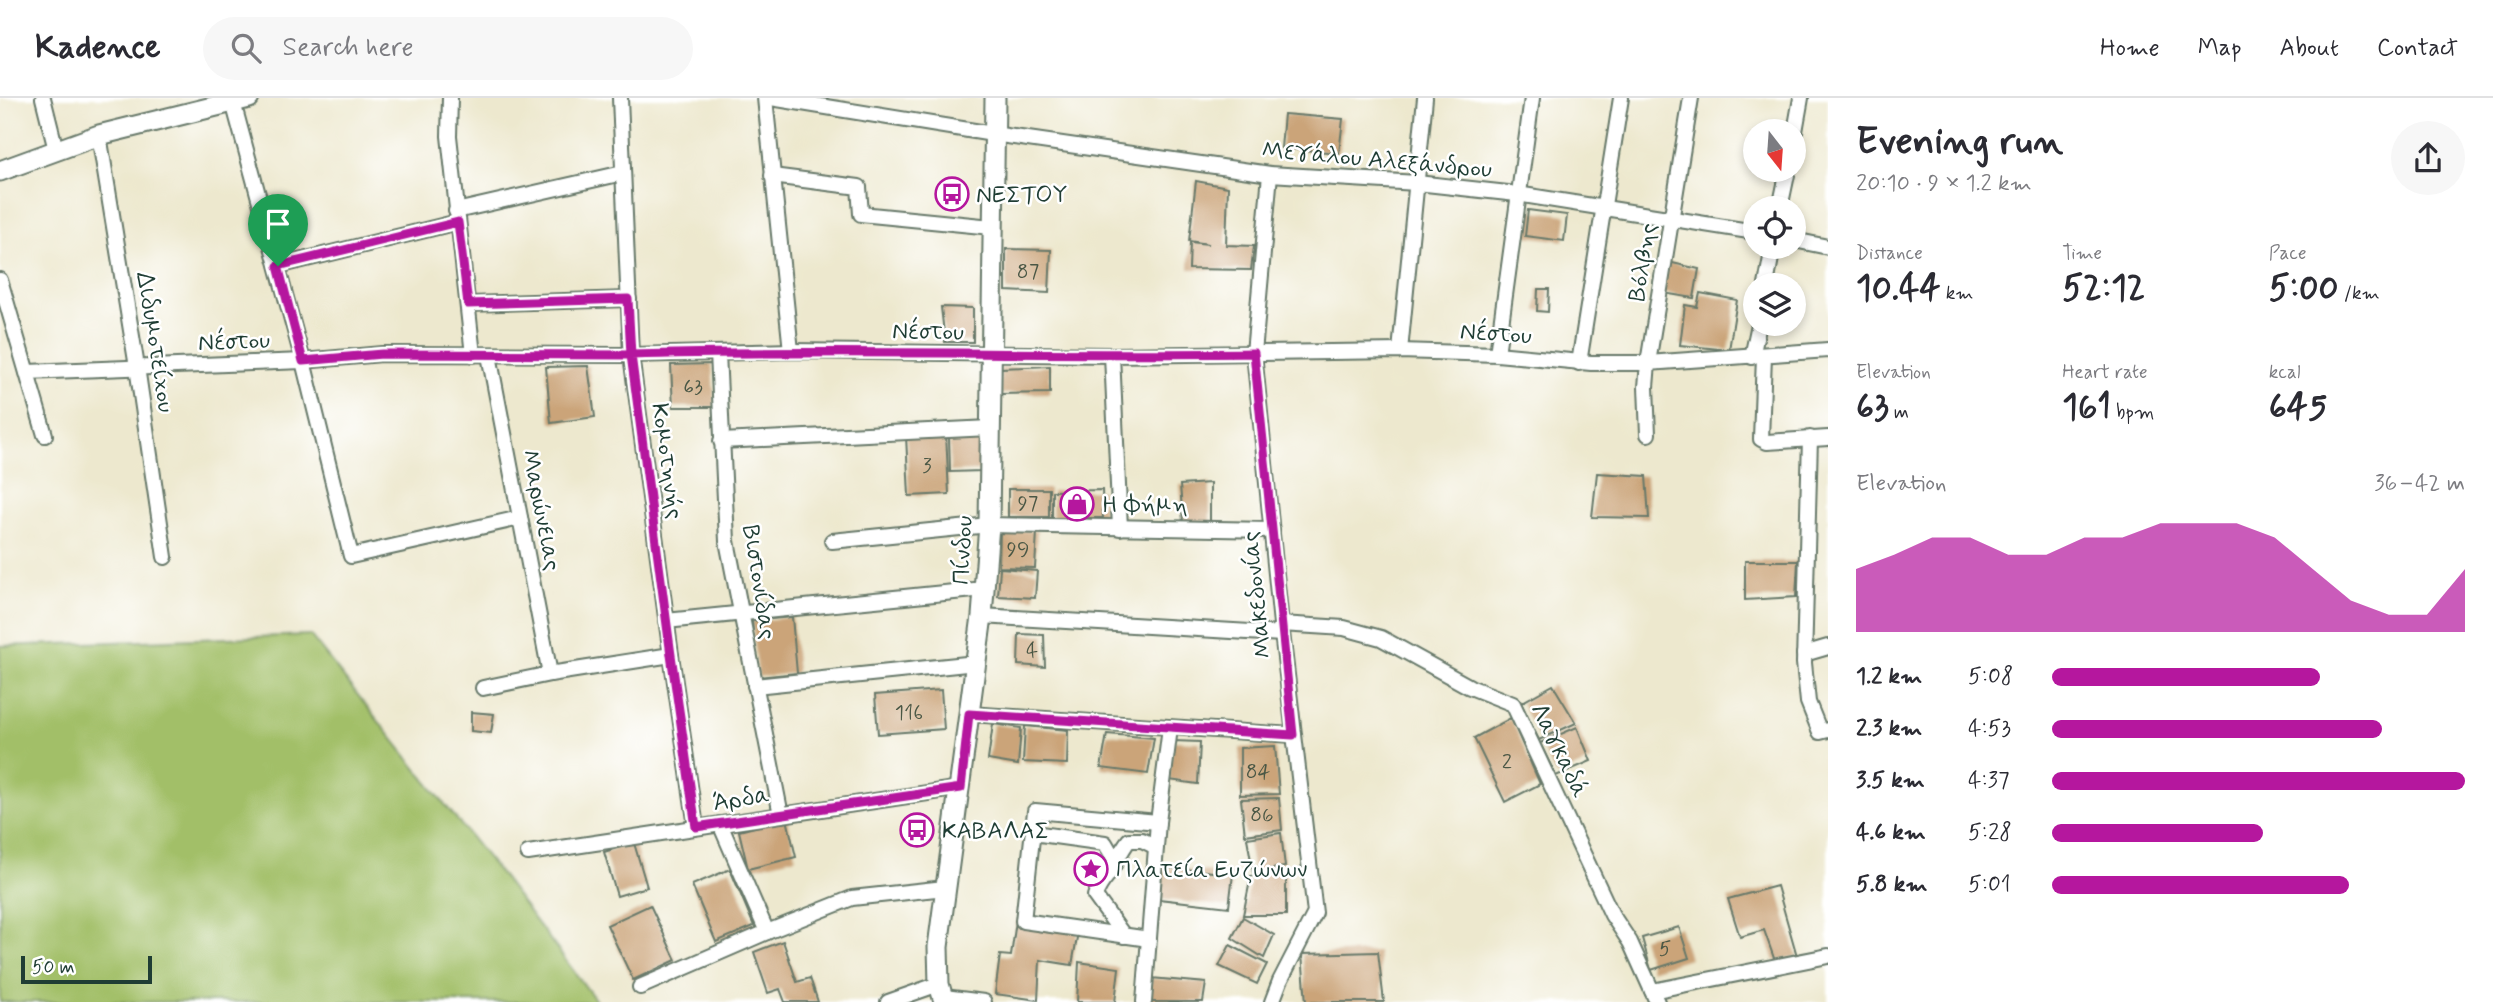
<!DOCTYPE html>
<meta charset="utf-8">
<style>
:root{--surface:#fff;--page:#f7f7f7;--text:#2b2b33;--muted:#7c7c81;--line:#e1e1e2;--accent:#b5179e}
body{margin:0;font-family:Mynerve,sans-serif;background:var(--page);color:var(--text);height:100vh;display:flex;flex-direction:column;font-size:26px;white-space:nowrap}
*{box-sizing:border-box;margin:0}
p{font-size:23px;color:var(--muted)}
.icon{flex:none;width:38px;height:38px;fill:none;stroke:currentColor;stroke-width:2;stroke-linecap:round;stroke-linejoin:round}
.map{position:relative;flex:1;overflow:hidden}
.sheet{display:flex;flex-direction:column;background:var(--surface);width:665px}
.sheet>*{flex:none}
.needle{width:46px;rotate:163deg}
.controls{position:absolute;left:1743px;top:21px;display:grid;gap:14px}
.controls a{display:grid;place-items:center;width:63px;height:63px;border-radius:50%;background:var(--surface);box-shadow:0 4px 10px #0003;font-size:35px}
.scale{position:absolute;left:21px;bottom:18px;width:131px;box-sizing:border-box;padding-left:7px;border:4px solid #1f3d34;border-top:0;font-size:19px;line-height:24px;white-space:nowrap;color:#1f3d34;-webkit-text-stroke:5px #fff;paint-order:stroke}
.pin{position:absolute;display:grid;place-items:center;width:60px;height:60px;color:#fff;margin:-72px -30px;border-radius:50% 50% 50% 0;rotate:-45deg;box-shadow:0 0 7px #0007}
.pin .icon{rotate:45deg}
.round{display:grid;place-items:center;flex:none;width:74px;height:74px;border-radius:37px;background:var(--page)}
.headline{display:flex;align-items:center;justify-content:space-between;height:119px;padding:0 28px}
h1{font-size:38px;font-weight:800;line-height:52px}
.metrics{display:grid;grid-template-columns:repeat(3,1fr);gap:10px;height:119px;padding:7px 28px}
.metrics div{display:grid;align-content:center}
.metrics b{font-size:35px;font-weight:800}
.metrics small{font-size:19px;font-weight:400}
.metrics p{font-size:19px}
.chart{height:196px;padding:14px 28px}
.chart p{display:flex;justify-content:space-between}
.chart svg{width:100%;height:126px;margin-top:7px;fill:var(--accent);opacity:.7}
ul{padding:0 28px;list-style:none;font-size:23px}
li{display:grid;grid-template-columns:112px 84px 1fr;align-items:center;height:52px}
li i{height:18px;border-radius:9px;background:var(--accent)}
header{display:flex;align-items:center;gap:42px;box-sizing:border-box;height:98px;padding:0 35px;background:var(--surface);border-bottom:2px solid var(--line)}
header strong{font-size:33px}
nav{display:flex;gap:38px;margin-inline-start:auto;font-size:24px}
.search{width:490px;height:63px;background:var(--page);display:flex;align-items:center;gap:18px;box-sizing:border-box;padding:0 24px;border-radius:38px;color:var(--muted);font-size:26px}
main{display:flex;flex:1;min-height:0}
.map>svg:first-child{display:block}
</style>
<header>
<strong>Kadence</strong>
<div class="search"><svg class="icon" aria-label="search" viewBox="0 0 24 24"><circle cx="10" cy="10" r="6"/><path d="M15 15l6 6"/></svg>Search here</div>
<nav><a>Home</a><a>Map</a><a>About</a><a>Contact</a></nav>
</header>
<main>
<div class="map">
<svg width="1828" height="904" viewBox="0 0 1828 904">
<rect width="100%" height="100%" fill="#fff"/>
<filter id="ink" filterUnits="userSpaceOnUse"><feTurbulence type="fractalNoise" baseFrequency=".0143" numOctaves="2"/><feDisplacementMap in="SourceGraphic" scale="14" xChannelSelector="R" yChannelSelector="G"/><feConvolveMatrix kernelMatrix="1 2 1 2 8 2 1 2 1" color-interpolation-filters="sRGB"/></filter>
<filter id="wash" filterUnits="userSpaceOnUse"><feTurbulence type="fractalNoise" baseFrequency=".00686" numOctaves="4" result="noise"/><feDisplacementMap in="SourceGraphic" scale="28" xChannelSelector="R" yChannelSelector="G"/><feGaussianBlur stdDeviation="1.57" result="paint"/><feColorMatrix in="noise" values="0 0 0 0 0 0 0 0 0 0 0 0 0 0 0 0 0 1.4 0 .05"/><feComposite in="paint" operator="in"/></filter>
<g filter="url(#wash)">
<rect width="100%" height="100%" fill="#ede8ce"/>
<polygon fill="#a2bf67" stroke="#607e4e" stroke-width="2" points="310,537 505,782 597,904 0,904 0,548"/>
<g id="blocks">
<g fill="#cba479">
<polygon points="1284,16 1343,21 1339,55 1281,50"/>
<polygon points="1196,83 1228,89 1226,147 1254,148 1251,172 1189,171 1190,144 1208,146 1189,143"/>
<polygon points="1528,112 1567,117 1564,143 1525,138"/>
<polygon points="1006,151 1051,152 1049,195 1006,193"/>
<polygon points="1668,164 1699,171 1694,200 1663,195"/>
<polygon points="1538,191 1549,191 1548,214 1537,213"/>
<polygon points="1700,195 1737,202 1729,252 1680,247 1685,207 1697,209"/>
<polygon points="941,209 973,210 973,244 945,244"/>
<polygon points="712,266 715,309 673,309 671,267"/>
<polygon points="588,268 595,319 551,325 546,269"/>
<polygon points="1050,268 1050,295 1000,296 1000,270"/>
<polygon points="946,336 949,396 909,398 906,338"/>
<polygon points="981,337 982,373 950,374 949,338"/>
<polygon points="1597,375 1646,378 1649,420 1592,419"/>
<polygon points="1210,385 1210,425 1183,424 1180,387"/>
<rect x="1008" y="391" width="41" height="28"/>
<polygon points="1102,392 1103,420 1052,420 1052,393"/>
<polygon points="1000,432 1037,433 1035,470 999,469"/>
<polygon points="1745,463 1798,463 1796,499 1745,502"/>
<polygon points="1000,470 1037,473 1035,500 998,498"/>
<polygon points="792,519 797,575 758,579 752,523"/>
<polygon points="1019,536 1044,537 1045,569 1018,567"/>
<polygon points="1553,587 1576,625 1539,642 1521,605"/>
<polygon points="941,592 944,631 878,636 875,597"/>
<polygon points="471,614 494,616 491,635 471,633"/>
<polygon points="1511,620 1540,686 1505,704 1474,640"/>
<polygon points="993,626 1021,630 1018,667 988,662"/>
<polygon points="1025,628 1068,632 1067,666 1023,664"/>
<polygon points="1577,629 1591,663 1556,678 1540,645"/>
<polygon points="1107,636 1154,640 1148,676 1101,670"/>
<polygon points="1173,643 1200,644 1198,686 1169,682"/>
<polygon points="1275,648 1279,696 1240,697 1240,650"/>
<polygon points="1279,700 1282,732 1245,737 1241,701"/>
<polygon points="787,721 796,759 748,771 739,733"/>
<polygon points="1281,735 1285,769 1253,774 1247,740"/>
<polygon points="634,745 647,789 617,798 604,754"/>
<polygon points="1161,769 1233,776 1229,809 1159,801"/>
<polygon points="730,771 754,828 716,844 692,787"/>
<polygon points="1286,774 1286,817 1243,817 1251,778"/>
<polygon points="1777,788 1797,858 1775,863 1764,832 1740,839 1728,801"/>
<polygon points="650,807 676,862 633,882 607,827"/>
<polygon points="1243,819 1274,837 1264,860 1232,840"/>
<polygon points="1016,823 1078,834 1072,867 1040,862 1038,902 995,896 1000,857 1011,858"/>
<polygon points="1679,829 1689,860 1651,872 1642,840"/>
<polygon points="783,843 797,884 810,880 818,904 785,904 780,891 768,895 754,854"/>
<polygon points="1230,847 1267,866 1257,886 1219,868"/>
<polygon points="1378,854 1384,904 1306,904 1302,856"/>
<polygon points="1079,864 1119,870 1115,904 1077,904"/>
<polygon points="1151,880 1206,885 1203,904 1150,904"/>
</g>
</g>
</g>
<g filter="url(#ink)">
<use href="#blocks" fill-opacity="0" stroke="#67796a" stroke-width="2"/>
<g fill="none" stroke-linecap="round" stroke-linejoin="round">
<defs>
<g id="street">
<polyline points="43,0 56,52"/>
<polyline points="450,0 449,38 473,257"/>
<polyline points="620,0 631,257 671,557 696,729"/>
<polyline points="765,0 791,253"/>
<polyline points="771,0 993,36 1270,76 1417,85 1517,96 1755,134"/>
<polyline points="233,4 303,263 351,458 520,420"/>
<polyline points="99,37 137,269 165,459"/>
<polyline points="1794,39 1801,0"/>
<polyline points="1270,76 1254,255 1281,526 1315,815 1280,883 1272,904"/>
<polyline points="772,78 859,89 861,116 992,129"/>
<polyline points="1780,110 1788,72"/>
<polyline points="456,113 623,75"/>
<polyline points="1794,142 1828,149"/>
<polyline points="278,168 458,124"/>
<polyline points="0,182 45,337"/>
<polyline points="1766,187 1773,149"/>
<polyline points="468,206 629,201"/>
<polyline points="1400,253 1425,0"/>
<polyline points="718,255 727,443 781,717"/>
<polyline points="1497,256 1532,0"/>
<polyline points="489,257 550,576"/>
<polyline points="1112,257 1120,430"/>
<polyline points="1764,258 1761,341 1767,344 1828,340"/>
<polyline points="1752,259 1759,226"/>
<polyline points="1579,265 1621,0"/>
<polyline points="27,274 303,263 382,256 631,257 791,253 1112,257 1400,253 1497,256 1591,265 1648,265 1828,252"/>
<polyline points="1648,336 1646,289 1648,265 1691,0"/>
<polyline points="1810,340 1804,565 1808,604 1820,634 1828,632"/>
<polyline points="721,343 990,330"/>
<polyline points="832,443 989,427 1272,432"/>
<polyline points="982,518 1282,536"/>
<polyline points="666,523 984,491"/>
<polyline points="1281,526 1344,530 1381,540 1470,589 1513,606 1612,817 1630,844 1657,904"/>
<polyline points="1804,556 1828,549"/>
<polyline points="755,588 976,565"/>
<polyline points="483,590 550,576 671,557"/>
<polyline points="969,616 1293,637"/>
<polyline points="720,726 767,834"/>
<polyline points="1033,735 1105,745 1115,762"/>
<polyline points="528,755 961,690"/>
<path d="M1124 838 1095 798C1098 789 1101 785 1107 778 1115 767 1119 755 1129 742H1142L1156 749"/>
<polyline points="1149,841 1023,823 1035,713 1158,724"/>
<polyline points="640,889 767,834 852,800 945,790"/>
<polyline points="1652,893 1828,858"/>
<polyline points="944,899 984,904"/>
<polyline points="888,904 939,886"/>
<polyline points="1144,904 1158,724 1170,630"/>
</g>
<g id="secondary">
<polyline points="0,73 99,37 249,0"/>
<polyline points="944,904 939,886 938,849 982,518 989,427 995,0"/>
</g>
</defs>
<use href="#street" stroke="#67796a" stroke-width="18"/>
<use href="#secondary" stroke="#67796a" stroke-width="23"/>
<use href="#street" stroke="#fff" stroke-width="14"/>
<use href="#secondary" stroke="#fff" stroke-width="19"/>
</g>
</g>
<g fill="none" stroke-linecap="round" stroke-linejoin="round" filter="url(#ink)">
<defs>
<path id="route" d="M278 168 303 263 382 256 631 257 671 557 696 729 961 690 969 616 1293 637 1254 255C1046 258 839 251 631 257L628 201 468 206 458 124 278 168"/>
</defs>
<use href="#route" stroke="#fff" stroke-width="14"/>
<use href="#route" stroke="#b5179e" stroke-width="9"/>
</g>
<defs>
<symbol id="bus-ring" viewBox="-11 -11 22 22"><circle r="9.5" fill="#fff" stroke="#b5179e" stroke-width="1.5"/><path d="M-5-6H5V4H4V6H2V4H-2V6H-4V4H-5ZM-3.5-4V0h7V-4ZM-3.5 1.2v1.5H-2V1.2ZM2 1.2v1.5H3.5V1.2Z" fill="#b5179e"/></symbol>
<symbol id="shop-ring" viewBox="-11 -11 22 22"><circle r="9.5" fill="#fff" stroke="#b5179e" stroke-width="1.5"/><path d="M-5-2.5h2.3a2.7 3.5 0 0 1 5.4 0H5L5.5 6h-11ZM-1.5-2.5h3a1.5 2.3 0 0 0-3 0Z" fill="#b5179e"/></symbol>
<symbol id="sight-ring" viewBox="-11 -11 22 22"><circle r="9.5" fill="#fff" stroke="#b5179e" stroke-width="1.5"/><path d="M0-6L1.8-2.2L6-1.7L2.9 1.2L3.7 5.4L0 3.3L-3.7 5.4L-2.9 1.2L-6-1.7L-1.8-2.2Z" fill="#b5179e"/></symbol>
</defs>
<g fill-rule="evenodd">
<use href="#bus-ring" x="933" y="77" width="38" height="38"/>
<use href="#shop-ring" x="1058" y="387" width="38" height="38"/>
<use href="#bus-ring" x="898" y="713" width="38" height="38"/>
<use href="#sight-ring" x="1072" y="752" width="38" height="38"/>
</g>
<g text-anchor="middle" stroke-width="5" stroke-linejoin="round" paint-order="stroke">
<g font-size="21" fill="#4a5745">
<text x="1028" y="180">87</text>
<text x="693" y="295">63</text>
<text x="927" y="374">3</text>
<text x="1028" y="412">97</text>
<text x="1018" y="458">99</text>
<text x="1032" y="559">4</text>
<text x="909" y="621">116</text>
<text x="1507" y="670">2</text>
<text x="1258" y="680">84</text>
<text x="1262" y="723">86</text>
<text x="1665" y="857">5</text>
</g>
<g font-size="24" fill="#1f3d34" stroke="#fff">
<text transform="translate(1377 61) rotate(5)" y="8">Μεγάλου Αλεξάνδρου</text>
<text transform="translate(1642 164) rotate(-81)" y="8">Βόλβης</text>
<text transform="translate(928 233) rotate(1)" y="8">Νέστου</text>
<text transform="translate(1496 235) rotate(4)" y="8">Νέστου</text>
<text transform="translate(234 243) rotate(-2)" y="8">Νέστου</text>
<text transform="translate(156 244) rotate(81)" y="8">Διδυμοτείχου</text>
<text transform="translate(668 363) rotate(82)" y="8">Κομοτηνής</text>
<text transform="translate(542 412) rotate(79)" y="8">Μαρώνειας</text>
<text transform="translate(962 452) rotate(-87)" y="8">Πίνδου</text>
<text transform="translate(760 484) rotate(81)" y="8">Βιστονίδας</text>
<text transform="translate(1256 497) rotate(-96)" y="8">Μακεδονίας</text>
<text transform="translate(1560 652) rotate(64)" y="8">Λαγκαδά</text>
<text transform="translate(741 700) rotate(-9)" y="8">Άρδα</text>
</g>
<g font-size="24" fill="#1f3d34" stroke="#fff" text-anchor="start">
<text x="976" y="104">ΝΕΣΤΟΥ</text>
<text x="1102" y="414">Η Φήμη</text>
<text x="942" y="740">ΚΑΒΑΛΑΣ</text>
<text x="1116" y="779">Πλατεία Ευζώνων</text>
</g>
</g>
</svg>
<div class="controls">
<a><svg class="needle" viewBox="-14 -14 28 28"><path d="M0-13l5 13h-10z" fill="#e53935"/><path d="M0 13l5-13h-10z" fill="#7c7c81"/></svg></a>
<a><svg class="icon" aria-label="locate" viewBox="0 0 24 24"><circle cx="12" cy="12" r="6"/><path d="M12 2v4M12 18v4M2 12h4M18 12h4"/></svg></a>
<a><svg class="icon" aria-label="layers" viewBox="0 0 24 24"><path d="M12 4l9 5-9 5-9-5zM3 14l9 5 9-5"/></svg></a>
</div>
<div class="scale">50 m</div>
<div class="pin" style="left:278px;top:168px;background:#1e9e55"><svg class="icon" aria-label="arrive" viewBox="0 0 24 24"><path d="M6 21V4h12l-3 4 3 4H6"/></svg></div>
</div>
<section class="sheet">
<div class="headline"><div><h1>Evening run</h1><p>20:10 · 9 × 1.2 km</p></div><a class="round"><svg class="icon" aria-label="share" viewBox="0 0 24 24"><path d="M12 15V3M7 8l5-5 5 5M5 13v7h14v-7"/></svg></a></div>
<div class="metrics">
<div><p>Distance</p><b>10.44<small> km</small></b></div>
<div><p>Time</p><b>52:12</b></div>
<div><p>Pace</p><b>5:00<small> /km</small></b></div>
</div>
<div class="metrics">
<div><p>Elevation</p><b>63<small> m</small></b></div>
<div><p>Heart rate</p><b>161<small> bpm</small></b></div>
<div><p>kcal</p><b>645</b></div>
</div>
<div class="chart"><p><span>Elevation</span>36–42 m</p>
<svg viewBox="0 0 160 44" preserveAspectRatio="none"><path d="M0 44V22L10 17L20 11L30 11L40 17L50 17L60 11L70 11L80 6L90 6L100 6L110 11L120 22L130 33L140 38L150 38L160 22V44z"/></svg>
</div>
<ul>
<li><b>1.2 km</b>5:08<i style="width:65%"></i></li>
<li><b>2.3 km</b>4:53<i style="width:80%"></i></li>
<li><b>3.5 km</b>4:37<i style="width:100%"></i></li>
<li><b>4.6 km</b>5:28<i style="width:51%"></i></li>
<li><b>5.8 km</b>5:01<i style="width:72%"></i></li>
</ul>
</section>
</main>
